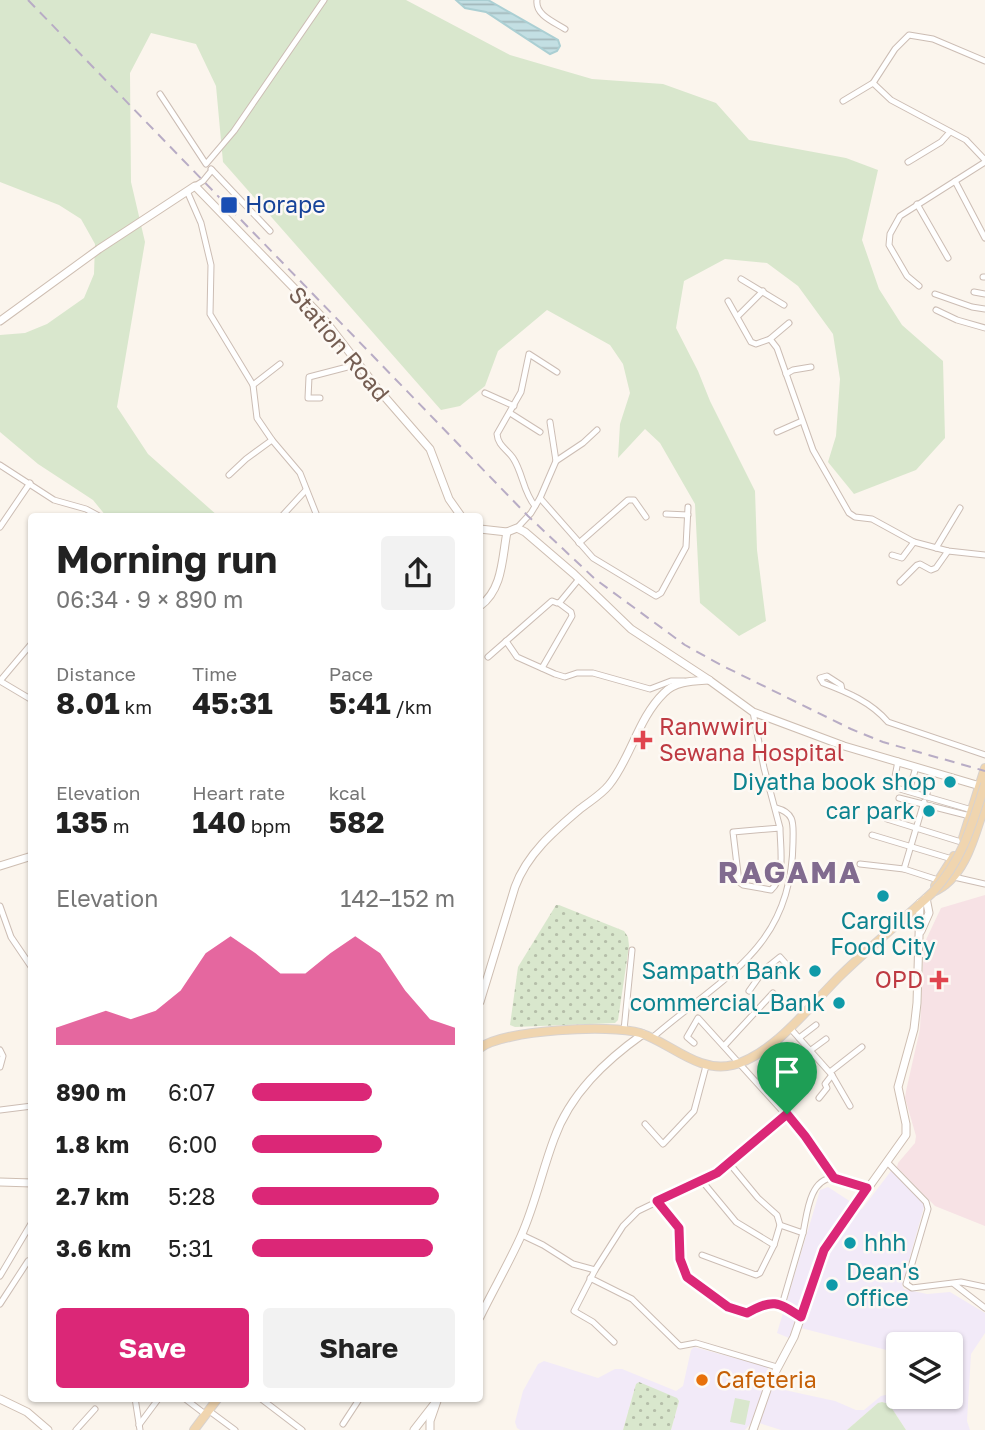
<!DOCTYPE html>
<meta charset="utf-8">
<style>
:root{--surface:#fff;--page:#f2f2f2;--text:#222;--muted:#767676;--accent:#db2777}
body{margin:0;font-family:"Golos Text",sans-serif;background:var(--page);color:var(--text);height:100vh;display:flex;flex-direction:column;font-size:26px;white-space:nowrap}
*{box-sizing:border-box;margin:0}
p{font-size:23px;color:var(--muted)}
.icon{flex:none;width:38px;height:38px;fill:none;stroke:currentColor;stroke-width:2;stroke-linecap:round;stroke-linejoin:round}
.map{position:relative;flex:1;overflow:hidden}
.side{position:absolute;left:28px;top:513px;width:455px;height:889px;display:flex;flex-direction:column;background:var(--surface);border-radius:7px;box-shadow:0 2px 5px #0004}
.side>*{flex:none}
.buttons{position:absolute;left:886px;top:1332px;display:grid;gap:14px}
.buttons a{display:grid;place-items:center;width:77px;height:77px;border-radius:7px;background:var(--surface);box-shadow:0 2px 5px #0004;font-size:35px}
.pin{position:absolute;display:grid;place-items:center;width:60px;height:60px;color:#fff;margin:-72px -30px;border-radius:50% 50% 50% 0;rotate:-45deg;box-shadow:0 0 7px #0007}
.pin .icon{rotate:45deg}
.round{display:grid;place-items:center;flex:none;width:74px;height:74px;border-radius:7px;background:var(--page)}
.overview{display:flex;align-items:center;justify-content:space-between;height:119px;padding:0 28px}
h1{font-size:38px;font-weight:700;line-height:52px}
.stats{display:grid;grid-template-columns:repeat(3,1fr);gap:10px;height:119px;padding:7px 28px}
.stats div{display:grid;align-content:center}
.stats b{font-size:30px;font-weight:700}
.stats small{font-size:19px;font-weight:400}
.stats p{font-size:19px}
.chart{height:196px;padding:14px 28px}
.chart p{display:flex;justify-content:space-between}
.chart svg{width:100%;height:126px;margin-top:7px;fill:var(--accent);opacity:.7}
.action{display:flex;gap:14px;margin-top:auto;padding:14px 28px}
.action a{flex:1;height:80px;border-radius:7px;background:var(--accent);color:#fff;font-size:28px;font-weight:700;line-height:80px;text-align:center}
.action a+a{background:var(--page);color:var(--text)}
ul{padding:0 28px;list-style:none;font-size:23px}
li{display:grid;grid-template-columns:112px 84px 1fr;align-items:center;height:52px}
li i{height:18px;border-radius:9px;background:var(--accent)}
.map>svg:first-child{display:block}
</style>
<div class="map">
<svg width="985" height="1430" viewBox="0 0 985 1430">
<defs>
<pattern id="park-dots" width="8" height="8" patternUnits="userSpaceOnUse" patternTransform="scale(1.75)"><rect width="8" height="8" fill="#d9e7cd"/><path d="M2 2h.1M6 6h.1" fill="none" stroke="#b5bea9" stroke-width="1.8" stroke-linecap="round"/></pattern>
<pattern id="water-rules" width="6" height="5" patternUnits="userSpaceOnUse" patternTransform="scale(1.75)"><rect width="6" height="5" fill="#c3dfe3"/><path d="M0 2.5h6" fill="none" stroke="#a3b8bb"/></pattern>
</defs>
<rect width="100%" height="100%" fill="#fbf5ed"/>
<polygon fill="#f2eaf8" points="891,1171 895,1171 923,1202 924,1207 902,1285 904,1289 927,1294 950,1292 985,1313 985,1333 971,1354 967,1421 970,1430 906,1430 889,1404 882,1402 878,1403 847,1430 781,1430 753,1421 745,1430 671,1430 679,1401 636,1384 623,1430 520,1430 517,1428 515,1422 523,1391 538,1364 544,1361 598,1378 615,1369 622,1369 676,1391 683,1386 691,1350 694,1347 768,1367 766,1386 835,1401 856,1410 864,1410 881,1396 890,1394 898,1379 898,1396 950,1396 950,1344 898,1344 898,1353 797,1327 789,1338 777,1333 820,1190 828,1187 862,1209"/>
<polygon fill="#f7e2e5" points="985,895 985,1226 935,1206 897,1167 898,1163 915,1143 916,1136 905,1098 906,1091 920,1029 924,944 941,908"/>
<g fill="#d9e7cd">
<polygon points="0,0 406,0 510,55 592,79 663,84 716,103 749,140 846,158 878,170 862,240 879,289 902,325 943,361 945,438 916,470 854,494 828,462 836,436 840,379 833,334 798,286 767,263 725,259 684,281 676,328 698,371 710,401 755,491 757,550 766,621 739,636 700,603 695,504 660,443 645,429 618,458 620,424 630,393 623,364 610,345 547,310 498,351 485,386 460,406 441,410 223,162 216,86 196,44 151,33 130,73 131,182 145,242 117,407 148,454 218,516 106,516 93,500 38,464 0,432 0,335 25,333 47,324 84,298 94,274 95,244 81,219 59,205 0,182"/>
<polygon points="735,1398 750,1401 745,1425 730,1422"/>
<polygon points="882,1402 889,1404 906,1430 847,1430 878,1403"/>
</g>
<g fill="url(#park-dots)">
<polygon points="556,905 559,905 624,931 628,937 629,946 618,1020 615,1023 515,1027 510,1025 518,967"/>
<polygon points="639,1382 677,1398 679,1401 671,1430 623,1430 636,1384"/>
</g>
<polygon fill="url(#water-rules)" stroke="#abcfd3" stroke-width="2" points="456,0 488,0 558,40 560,46 557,51 550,54 486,12 465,8"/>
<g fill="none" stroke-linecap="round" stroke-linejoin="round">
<defs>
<g id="street">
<path d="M537 0C535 15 554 22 565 29"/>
<polyline points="873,83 891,100 966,140 985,160"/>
<polyline points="160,94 206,164 234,131 324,0"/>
<polyline points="843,101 873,83 895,49 909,35 933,39 985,61"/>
<polyline points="908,162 941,142 950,132"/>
<polyline points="212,170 270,231"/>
<polyline points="955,181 985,238"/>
<polyline points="195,186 203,181 212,170 211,169"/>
<polyline points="187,191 201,223 211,265 210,314 253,385 257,418 272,440 300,473 317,516"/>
<polyline points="917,204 948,258"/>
<polyline points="983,277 985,277"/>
<polyline points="741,279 784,305"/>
<polyline points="919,286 907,276 889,245 890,234 900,216 985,162"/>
<polyline points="974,292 985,294"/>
<polyline points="935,294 972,307 985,309"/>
<polyline points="728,301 751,342 756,344 770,339 777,348 813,450 849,513 855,517 872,519 914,542 948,551 985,555"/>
<polyline points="936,310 957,320 985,328"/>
<polyline points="738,316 763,291"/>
<polyline points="770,339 789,323"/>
<polyline points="786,374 793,370 811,367"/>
<polyline points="253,385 280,364"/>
<polyline points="485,393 514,406"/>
<polyline points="320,398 308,398 309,377 359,364"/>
<polyline points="510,413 540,432"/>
<polyline points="550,422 556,461"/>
<polyline points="777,432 802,421"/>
<polyline points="0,465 54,500 86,509 99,516"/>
<polyline points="229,475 246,459 272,440"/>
<polyline points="540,498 593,558 656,596 661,593 686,547 688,507"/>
<path d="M535 506C523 492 523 473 513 458 507 449 498 446 497 434L521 392 529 354 557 372"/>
<polyline points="666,514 688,515"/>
<polyline points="282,516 306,490"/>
<polyline points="0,527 30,483"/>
<polyline points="517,528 531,513 540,498 556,461 583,443 597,430"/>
<polyline points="579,543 628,500 634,500 646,517"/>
<polyline points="936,548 960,508"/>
<polyline points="892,555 902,558 914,542"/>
<polyline points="900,582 917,565 920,564 931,570 936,568 948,551"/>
<polyline points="506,641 517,657 555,674 565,677 577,673 593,673 650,689 671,681 684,681"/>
<polyline points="488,657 552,601 557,603 560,602 579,579"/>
<polyline points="542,668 572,616 571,612 559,603"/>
<polyline points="0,681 32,643"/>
<polyline points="0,681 32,700"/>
<path d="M842 690 841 685 827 676 820 678 823 683C847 692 871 702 888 722L985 755"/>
<path d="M753 712 764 768 780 828 733 832 739 882 743 885 771 890C786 877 780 846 780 828"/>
<polyline points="898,761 893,787 972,810"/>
<polyline points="909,791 916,767"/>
<polyline points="926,797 933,772"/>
<polyline points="899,798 970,816"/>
<polyline points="887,819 961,842"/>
<polyline points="872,835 952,859"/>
<polyline points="860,864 904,869 938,880"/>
<polyline points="904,869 924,802"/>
<polyline points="954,877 985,884"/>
<polyline points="0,906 11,937 32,968"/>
<polyline points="749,991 764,970 780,957 787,965 782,970"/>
<polyline points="790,1028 832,1075 850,1106"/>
<polyline points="624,1030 632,950"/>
<path d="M652 1038C723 976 792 949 793 842 793 825 796 813 776 808"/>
<polyline points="799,1038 816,1025"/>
<polyline points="694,1043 687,1037 698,1018 805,1136 834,1178"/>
<polyline points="724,1046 773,993"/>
<polyline points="0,1050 3,1056 0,1067"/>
<polyline points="811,1050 826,1039"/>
<polyline points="830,1072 862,1047"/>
<polyline points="819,1098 827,1088 825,1084 832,1075"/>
<polyline points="0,1110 32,1106"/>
<polyline points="645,1124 663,1144 694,1111 706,1066"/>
<polyline points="887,1162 926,1202 928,1209 906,1284 912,1288 961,1282 985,1287"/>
<polyline points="729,1163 758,1198 777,1215 780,1225"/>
<polyline points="702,1181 736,1222 774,1245"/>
<path d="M658 1201 679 1228 680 1259 687 1277 728 1307 747 1313C773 1299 777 1301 801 1317"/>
<polyline points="522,1235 543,1245 573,1264 595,1270"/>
<path d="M702 1255 756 1275 760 1273 774 1245 780 1225 803 1233C807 1215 809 1179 833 1178 843 1178 857 1185 867 1188"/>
<polyline points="0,1276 32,1222"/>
<polyline points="590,1278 632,1299 680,1346 696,1343 777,1367"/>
<polyline points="954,1284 985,1308"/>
<polyline points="0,1304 28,1261"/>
<polyline points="782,1305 803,1233"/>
<polyline points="614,1342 593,1322 574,1311 595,1270 623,1226 638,1211 717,1173 787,1114"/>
<polyline points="135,1398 140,1430"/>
<polyline points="184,1398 205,1414"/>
<polyline points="260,1398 302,1430"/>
<polyline points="208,1410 235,1430"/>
<polyline points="343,1424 360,1398"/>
<polyline points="139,1425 159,1398"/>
<polyline points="76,1430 95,1409"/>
</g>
<g id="secondary">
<polyline points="0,321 99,249 195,186 323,318 377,388 430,449 449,499 461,516"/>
<polyline points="480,529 507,532 517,528 525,532 574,574 631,629 709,680 753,712 844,746 980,786"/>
<path d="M480 606C503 589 502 558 507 532"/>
<polyline points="0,866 32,856"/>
<polyline points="921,931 929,913 926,898"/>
<path d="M480 1002 515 887C527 854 554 831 580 809 590 801 601 795 609 785 631 758 638 718 664 693 675 681 694 681 709 680"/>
<polyline points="0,1182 32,1183"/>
<path d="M480 1317C493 1290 509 1263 521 1236 535 1205 542 1171 554 1139 570 1094 605 1061 643 1034"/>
<polyline points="0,1399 27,1412 48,1430"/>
<polyline points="414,1430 435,1403"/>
<polyline points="430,1430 430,1421 438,1398"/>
<polyline points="753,1430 769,1384 794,1337 824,1250 906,1135 906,1124 898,1087 914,1029 917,1003 920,903"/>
</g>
<g id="primary">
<polyline points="963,838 985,768"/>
<polyline points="935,886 954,856"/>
<path d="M480 1048C503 1030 611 1024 640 1033 671 1043 699 1074 733 1065 775 1054 812 1003 842 974 871 946 903 920 933 892 965 879 975 835 985 804"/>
<polyline points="194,1430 218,1398"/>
</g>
</defs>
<use href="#street" stroke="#ccbdb4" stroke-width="7"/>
<use href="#secondary" stroke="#cebeb2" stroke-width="9"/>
<use href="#primary" stroke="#d8d2cf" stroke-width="10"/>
<use href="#street" stroke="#fff" stroke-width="5"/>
<use href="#secondary" stroke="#fff" stroke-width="7"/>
<use href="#primary" stroke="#f0d5af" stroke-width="8"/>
<polyline stroke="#b8acc5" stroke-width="2" stroke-dasharray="10 7" stroke-linecap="butt" points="28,0 528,516 595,579 685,645 721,665 851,729 883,742 985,771"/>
<defs>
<path id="primary-bridge" d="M933 892C962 861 972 825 985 784"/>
</defs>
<use href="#primary-bridge" stroke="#d8d2cf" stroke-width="10" stroke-linecap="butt"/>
<use href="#primary-bridge" stroke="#f0d5af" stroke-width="8"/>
</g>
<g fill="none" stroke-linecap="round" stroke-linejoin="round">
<defs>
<path id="route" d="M787 1114 805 1136 834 1178 867 1188 824 1250 801 1317C777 1301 773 1299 747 1313L728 1307 687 1277 680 1259 679 1228 657 1201 717 1173Z"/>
</defs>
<use href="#route" stroke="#fff" stroke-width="14"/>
<use href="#route" stroke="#db2777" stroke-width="9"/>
</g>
<rect fill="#1a4fb4" stroke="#fdf9f4" stroke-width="2.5" x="220" y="196" width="18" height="18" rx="3.5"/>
<g fill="#e0444e" stroke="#fdf9f4" stroke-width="2.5">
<path d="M639.5 729.5h7v7h7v7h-7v7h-7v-7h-7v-7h7z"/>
<path d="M935.5 969.5h7v7h7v7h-7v7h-7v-7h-7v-7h7z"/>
</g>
<g fill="#0f9aa8" stroke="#fdf9f4" stroke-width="2.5">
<circle cx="950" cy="782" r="7"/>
<circle cx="929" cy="811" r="7"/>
<circle cx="883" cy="896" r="7"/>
<circle cx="815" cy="971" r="7"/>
<circle cx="839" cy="1003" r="7"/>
<circle cx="850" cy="1243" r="7"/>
<circle cx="832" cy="1285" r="7"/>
</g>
<circle fill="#e8710a" stroke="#fdf9f4" stroke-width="2.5" cx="702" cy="1380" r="7"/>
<g text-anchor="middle" stroke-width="5" stroke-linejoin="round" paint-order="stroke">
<g font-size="23" fill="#164399" stroke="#fdf9f4" text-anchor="start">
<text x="245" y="213">Horape</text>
</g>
<g font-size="23" fill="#745d52" stroke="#fdf9f4">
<text transform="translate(339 344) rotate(50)" y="8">Station Road</text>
</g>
<g font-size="23" fill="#be3a42" stroke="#fdf9f4" text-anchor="start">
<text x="659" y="735">Ranwwiru<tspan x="659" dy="26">Sewana Hospital</tspan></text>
<text x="923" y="988" text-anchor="end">OPD</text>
</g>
<g font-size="23" fill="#0d838f" stroke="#fdf9f4" text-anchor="end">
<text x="936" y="790">Diyatha book shop</text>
<text x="915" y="819">car park</text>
<text x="883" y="929" text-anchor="middle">Cargills<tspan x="883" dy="26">Food City</tspan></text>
<text x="801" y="979">Sampath Bank</text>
<text x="825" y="1011">commercial_Bank</text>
<text x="864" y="1251" text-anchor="start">hhh</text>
<text x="846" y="1280" text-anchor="start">Dean's<tspan x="846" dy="26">office</tspan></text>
</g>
<g font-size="23" fill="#c56008" stroke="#fdf9f4" text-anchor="start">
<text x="716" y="1388">Cafeteria</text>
</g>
<g font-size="30" font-weight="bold" letter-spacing="2" fill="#816b8f" stroke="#fdf9f4">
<text x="790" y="883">RAGAMA</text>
</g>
</g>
</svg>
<div class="buttons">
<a><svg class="icon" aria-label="layers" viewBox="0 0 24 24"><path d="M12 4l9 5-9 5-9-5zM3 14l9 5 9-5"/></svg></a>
</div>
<div class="pin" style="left:787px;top:1114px;background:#1e9e55"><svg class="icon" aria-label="arrive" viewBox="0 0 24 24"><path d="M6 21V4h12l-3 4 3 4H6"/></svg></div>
<section class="side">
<div class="overview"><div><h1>Morning run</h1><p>06:34 · 9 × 890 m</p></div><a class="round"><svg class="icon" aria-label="share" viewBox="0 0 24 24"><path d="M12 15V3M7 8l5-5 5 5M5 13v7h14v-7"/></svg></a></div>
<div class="stats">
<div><p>Distance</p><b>8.01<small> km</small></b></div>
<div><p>Time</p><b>45:31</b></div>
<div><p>Pace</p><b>5:41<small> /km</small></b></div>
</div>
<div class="stats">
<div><p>Elevation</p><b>135<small> m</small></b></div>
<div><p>Heart rate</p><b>140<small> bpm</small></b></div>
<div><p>kcal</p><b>582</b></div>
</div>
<div class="chart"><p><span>Elevation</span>142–152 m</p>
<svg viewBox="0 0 160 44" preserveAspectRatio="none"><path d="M0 44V38L10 35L20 32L30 35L40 32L50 25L60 12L70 6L80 12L90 19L100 19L110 12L120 6L130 12L140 25L150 35L160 38V44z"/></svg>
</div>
<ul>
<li><b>890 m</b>6:07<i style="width:59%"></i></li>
<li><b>1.8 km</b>6:00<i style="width:64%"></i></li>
<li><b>2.7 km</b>5:28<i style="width:92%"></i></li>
<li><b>3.6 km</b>5:31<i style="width:89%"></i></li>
</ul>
<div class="action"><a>Save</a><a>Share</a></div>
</section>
</div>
